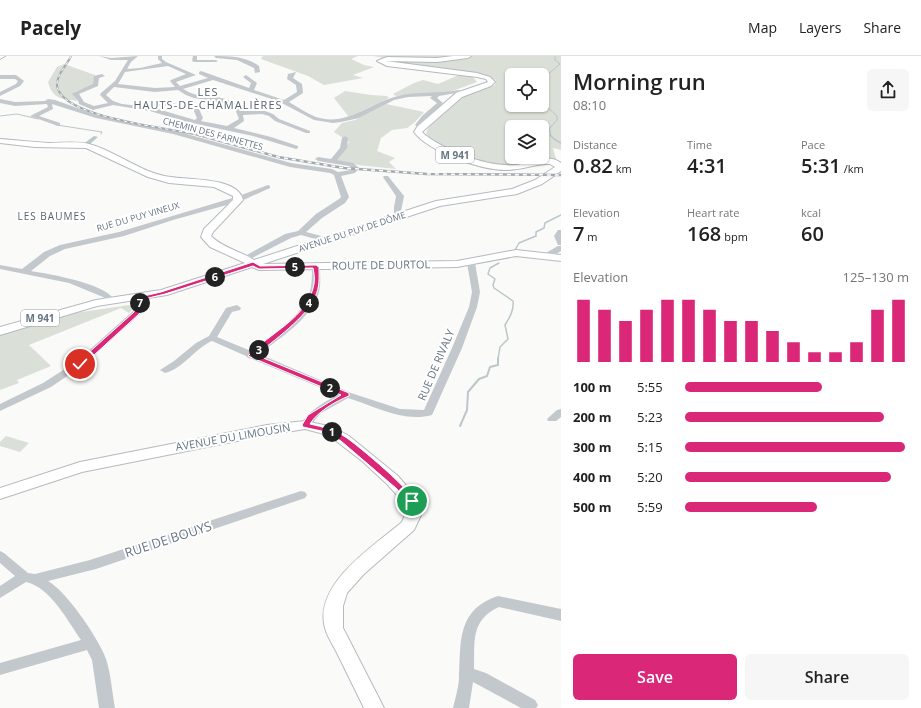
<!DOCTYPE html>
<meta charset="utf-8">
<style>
:root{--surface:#fff;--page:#f6f6f6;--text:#222;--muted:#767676;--line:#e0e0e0;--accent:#db2777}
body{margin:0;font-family:"Open Sans",sans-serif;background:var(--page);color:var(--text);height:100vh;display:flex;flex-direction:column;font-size:15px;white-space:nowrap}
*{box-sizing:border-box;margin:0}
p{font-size:13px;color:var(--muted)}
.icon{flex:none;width:22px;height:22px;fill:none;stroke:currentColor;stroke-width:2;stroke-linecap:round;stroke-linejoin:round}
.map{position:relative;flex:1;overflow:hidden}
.side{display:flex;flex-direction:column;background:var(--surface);width:360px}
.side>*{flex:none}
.fabs{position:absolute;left:505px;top:12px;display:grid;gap:8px}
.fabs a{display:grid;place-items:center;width:44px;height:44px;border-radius:6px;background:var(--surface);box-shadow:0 1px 3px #0004;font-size:20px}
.pin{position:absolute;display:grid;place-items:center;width:34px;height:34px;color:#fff;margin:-17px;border:2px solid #fff;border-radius:50%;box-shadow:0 1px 4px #0007}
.km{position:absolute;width:20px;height:20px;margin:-10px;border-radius:50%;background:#222;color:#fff;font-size:11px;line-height:20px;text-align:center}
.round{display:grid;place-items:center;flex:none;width:42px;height:42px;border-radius:6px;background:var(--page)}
.overview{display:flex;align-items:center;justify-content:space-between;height:68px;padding:0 12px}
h1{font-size:22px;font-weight:600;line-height:30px}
.stats{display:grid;grid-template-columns:repeat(3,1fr);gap:6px;height:68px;padding:4px 12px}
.stats div{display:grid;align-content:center}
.stats b{font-size:20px;font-weight:600}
.stats small{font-size:11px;font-weight:400}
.stats p{font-size:11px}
.chart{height:112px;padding:8px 12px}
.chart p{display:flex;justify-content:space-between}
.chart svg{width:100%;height:72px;margin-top:4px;stroke:var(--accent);stroke-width:6}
.button{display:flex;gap:8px;margin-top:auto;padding:8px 12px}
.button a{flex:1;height:46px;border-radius:6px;background:var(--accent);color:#fff;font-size:16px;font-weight:600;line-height:46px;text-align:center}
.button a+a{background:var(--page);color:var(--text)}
ul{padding:0 12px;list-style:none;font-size:13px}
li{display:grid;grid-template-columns:64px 48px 1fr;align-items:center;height:30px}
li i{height:10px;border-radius:5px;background:var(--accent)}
header{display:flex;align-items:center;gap:24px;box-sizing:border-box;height:56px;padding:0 20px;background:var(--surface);border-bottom:1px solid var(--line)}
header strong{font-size:19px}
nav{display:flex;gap:22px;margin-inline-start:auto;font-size:14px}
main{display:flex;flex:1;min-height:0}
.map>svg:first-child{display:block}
</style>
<header>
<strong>Pacely</strong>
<nav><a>Map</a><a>Layers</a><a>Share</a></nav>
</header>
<main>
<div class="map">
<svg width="561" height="652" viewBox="0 0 561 652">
<rect width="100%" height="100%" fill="#fafaf8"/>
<g fill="#dadfd7" fill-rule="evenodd">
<polygon points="263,0 358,0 351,3 364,9 374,11 353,19 363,22 324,29 308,20 261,3"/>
<path d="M373 0H561V94L553 92 556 103C542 103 530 107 516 109 490 112 454 95 430 84L426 78 428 72 463 41 495 29 496 24 480 18 388 7 401 5ZM512 19H542V49H512ZM512 71H542V101H512Z"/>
<path d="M64 8 95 19 94 29 74 36 79 45C63 43 53 44 48 26L57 11Z"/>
<polygon points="459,19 473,21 477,26 447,37 396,40 393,38 414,27 423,24 438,28"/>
<polygon points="345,35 371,39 387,40 389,42 349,61 334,42"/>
<polygon points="386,48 424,56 415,66 407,72 392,74 381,82 377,95 395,102 389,106 396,113 358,109 336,104 349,86 334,76 342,67 355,64"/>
<polygon points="129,249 134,252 129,257 121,252 29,289 51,310 17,324 19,327 0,334 0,279 68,258"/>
<polygon points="6,380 29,387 20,396 0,390 0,386"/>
</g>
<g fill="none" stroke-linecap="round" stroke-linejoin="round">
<g stroke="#bbc7cb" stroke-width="1">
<polyline points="542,35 549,30 547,27 549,23 545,21 560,8 555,4 555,0"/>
<polyline points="542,41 546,45 547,51 557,60 557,64 549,73 551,80"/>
<polyline points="0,60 17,58 38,63"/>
<polyline points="57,69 102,76 101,78"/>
</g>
<g stroke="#bbc7cb" stroke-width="1.5">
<polyline points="550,79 554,83 561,87"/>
<polyline points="515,194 519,187 536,180 536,176 544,172 545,167 561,159"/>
<path d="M498 303 500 291 508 283 505 269C510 261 514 254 513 245L494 232 493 229 495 223 488 218 490 212 499 207"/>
</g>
<polyline stroke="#bbc7cb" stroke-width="2" points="460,370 467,354 468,336 479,323 487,320 490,311 498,309 498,302"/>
<polygon fill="#bbc7cb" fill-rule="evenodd" points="94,80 98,81 91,87 91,89 87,89 85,87 86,86"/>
<defs>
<g id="major">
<polygon points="0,0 5,0 0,3"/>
<path d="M453 0H471L468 2 437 6 386 5 477 17 490 21 495 26 491 30 462 41 423 75 422 76 425 79C447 95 486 111 514 109 528 108 548 96 561 107V115L542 128 517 138 440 150 263 208 457 205 516 194 561 199V205L516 200 457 211 259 214 252 211 167 239 97 250 0 279V271L96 244 161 234 245 207 210 191 201 181 204 173 233 144V140L214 131 169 127 148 121 86 92 35 91 0 87V83C16 84 32 86 49 87 61 87 77 85 89 88 116 95 142 118 171 121 189 124 238 121 243 144L213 176 211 180C223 192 240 195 254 204L436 145 512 133 535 124 555 111 550 108H546C532 109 520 114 506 114 481 114 429 96 414 76L417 71 456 37 488 26 486 23 477 21 387 10 377 5 387 1 437 2Z"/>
<path d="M305 365 333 371 349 380 398 420 416 441 422 452 421 459 414 474 364 518 347 537 343 550V572L384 652H364C355 634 346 615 337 597 333 589 327 580 325 572 313 528 374 490 402 466L405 459 406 452 397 439 387 428 362 405 331 381 324 378 305 373 267 379 82 416 0 443V432L80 406 267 369Z"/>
</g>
</defs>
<use href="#major" stroke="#b5babe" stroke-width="2"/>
<g fill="#c3c8cc" fill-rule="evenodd">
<path d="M99 0 111 2 138 0 131 6 127 13 140 12 162 7 158 3V0H162V3L166 6 196 19 176 26 180 30 208 22 199 18V16L201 15 249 32 251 27 243 21 246 19 257 27 254 34 284 44 297 36 296 29 287 23 288 18 296 16 293 22 302 28 303 37 289 46C298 51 306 57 316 61 347 71 369 47 398 40 417 35 439 38 459 34L462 36 439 40 437 42 443 47 418 71 415 69 422 60 437 47 430 42 432 40 408 41 394 44 359 62 341 66 333 67 314 64 278 45 213 24 183 33C188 36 192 38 198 39 211 42 235 39 241 55H265L273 58 279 63 310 75V77H306L275 65 269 60 262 58 243 59 244 65 234 72 271 81 298 90V92L296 93 253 80 183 65 150 55 113 49 93 54 79 48 78 44 72 38 73 37 93 28 94 20 102 18 105 20 99 22 98 30 79 38 84 46 94 50 108 47 100 39 101 37 115 25 128 4H111ZM168 10 186 18 171 24 170 25 175 31 155 32 118 28 125 16ZM114 31 155 36 178 34 186 39 194 42 228 48 235 53 239 63 227 70 201 65 203 62 199 53 196 51 193 53 197 62 195 64 154 52 160 49 185 52V50L183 49 159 45 148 51 122 48 113 45 106 39Z"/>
<polygon points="193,0 197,0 197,4 216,4 218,5 216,6 194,6 192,5"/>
<path d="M214 0C230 0 245 0 259 10L260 16 255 17 254 12 237 4 216 2Z"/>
<polygon points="0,19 16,19 24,25 20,30 0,40 0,36 16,28 18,25 15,23 0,23"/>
<polygon points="0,43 15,46 45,45 48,43 55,44 97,59 176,75 291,107 332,113 338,116 351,114 352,112 349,110 318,105 315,103 318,101 331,103 340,92 342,82 345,80 348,82 347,92 337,104 353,107 359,112 355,117 341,120 349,141 345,147 322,162 306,176 329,182 329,186 326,186 301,179 291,182 246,205 242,203 243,201 285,178 298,175 316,158 339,143 341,141 334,119 330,117 290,111 173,78 96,62 52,48 53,53 39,60 60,67 60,69 58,70 30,60 48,51 47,48 15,50 0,47"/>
<path d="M384 120H388L404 140 401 155 403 160 402 162H396C392 154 395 148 396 140L383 121Z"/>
<path d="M268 129 270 130V132L241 145 173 164 124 180 65 193 50 200 31 215C50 218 102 227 113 242L109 247H103L102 245 104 242 103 241 69 227 0 213V209L22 213 44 196 60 189 119 176 239 140Z"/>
<polygon points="558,174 561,174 561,189 558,189 554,180"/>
<polygon points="558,190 561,190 561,195 550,202 544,202 544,198"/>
<path d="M468 205H474L475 207 480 236 477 251 462 292 432 359C403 367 375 350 348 342L321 357 309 371H301L300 369C309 355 323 346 338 339L252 303 248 302 246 300 212 285C194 293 184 312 165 317L160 314 174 305 196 287 209 280 226 252 237 249 241 252 240 254 232 256 217 281 251 295C270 281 301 261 309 239 312 230 312 220 312 211L316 209 320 211C320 219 321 228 319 236 311 263 280 282 259 298L351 337 400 353 424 354 452 292 469 251 472 236 467 207Z"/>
<polygon points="136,238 139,239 144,250 140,258 82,310 51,331 0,355 0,348 43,327 76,306 133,255 136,250 132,241"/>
<polygon points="561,353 561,361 556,365 548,365 547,363 557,354"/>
<path d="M301 435 305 436 307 439 305 442 96 513 48 525C68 537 98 582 106 603 111 618 112 636 115 652H99L92 604 87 594 0 619V607L81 584C68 565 50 531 26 526L0 542V530L15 520 0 507V495L4 497 28 517 35 518 90 504Z"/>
<path d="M498 540 561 553V565L499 551C470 564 475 586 474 613L486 617 535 644 538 649 536 652H521L473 626 469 652H453C455 643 458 634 459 624 461 587 456 554 498 540Z"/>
</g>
<use href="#major" fill="#fff" fill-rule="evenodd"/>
<defs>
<path id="rail-far1" d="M71 0C67 9 56 19 57 30 62 63 175 72 203 80"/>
<polyline id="rail" points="199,79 278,101 344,112 427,118 561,119"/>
</defs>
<use href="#rail-far1" stroke="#a2aab0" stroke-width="2"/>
<use href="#rail" stroke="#a2aab0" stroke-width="2.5"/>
<use href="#rail-far1" stroke="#fff" stroke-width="1" stroke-dasharray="3.5" stroke-linecap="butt"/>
<use href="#rail" stroke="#fff" stroke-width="1.5" stroke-dasharray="4" stroke-linecap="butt"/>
</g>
<path fill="#db2777" stroke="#fff" d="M253 206 260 210 316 209 319 211C319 222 320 231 315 241 308 260 272 286 256 299L349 337V340C336 345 317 356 310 368 323 371 335 374 347 382 357 389 417 438 414 447H409L397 433 341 385 326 376 303 371 302 369 308 359 341 339 248 300C269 277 308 262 314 228 315 223 314 217 313 212L259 213 253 210 165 238 140 244 143 250 139 258 82 310 76 308 134 256 137 250 135 242 161 236Z"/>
<g text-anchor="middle" stroke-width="4" stroke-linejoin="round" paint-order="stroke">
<g font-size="9" fill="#657683" stroke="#fff">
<text transform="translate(213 78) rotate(15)" y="3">CHEMIN DES FARNETTES</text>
<text transform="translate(138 161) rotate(-16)" y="3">RUE DU PUY VINEUX</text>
<text transform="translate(352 176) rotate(-18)" y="3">AVENUE DU PUY DE DÔME</text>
</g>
<g fill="#fff" stroke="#939fa8" stroke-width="1">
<rect x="436" y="91" width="38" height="16" rx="3"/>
<rect x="21" y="254" width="38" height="16" rx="3"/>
</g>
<g font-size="10" font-weight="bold" fill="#657683">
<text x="455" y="103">M 941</text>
<text x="40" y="266">M 941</text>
</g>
<g font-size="10" letter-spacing="1" fill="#57646e" stroke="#fff">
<text x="52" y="164">LES BAUMES</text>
</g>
<g font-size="11" letter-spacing="1" fill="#57646e" stroke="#fff">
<text x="208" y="40">LES<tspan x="208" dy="13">HAUTS-DE-CHAMALIÈRES</tspan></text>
</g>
<g font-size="11" fill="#657683" stroke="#fff">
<text transform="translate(381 209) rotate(-1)" y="4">ROUTE DE DURTOL</text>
<text transform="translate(436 309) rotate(-67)" y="4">RUE DE RIVALY</text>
<text transform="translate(233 381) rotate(-10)" y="4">AVENUE DU LIMOUSIN</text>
</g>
<g font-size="13" fill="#657683" stroke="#fff">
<text transform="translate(168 483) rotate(-18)" y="5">RUE DE BOUYS</text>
</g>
</g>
</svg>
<div class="fabs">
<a><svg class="icon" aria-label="locate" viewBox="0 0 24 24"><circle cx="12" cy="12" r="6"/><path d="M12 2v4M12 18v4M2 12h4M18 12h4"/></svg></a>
<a><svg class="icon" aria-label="layers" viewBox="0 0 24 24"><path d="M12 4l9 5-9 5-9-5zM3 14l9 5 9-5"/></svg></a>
</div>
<div class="pin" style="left:412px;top:445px;background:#1e9e55"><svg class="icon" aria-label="arrive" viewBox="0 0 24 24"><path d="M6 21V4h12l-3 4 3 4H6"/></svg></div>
<div class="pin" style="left:80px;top:308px;background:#d93025"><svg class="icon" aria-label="check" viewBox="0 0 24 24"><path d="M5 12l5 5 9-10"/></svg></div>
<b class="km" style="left:332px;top:376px">1</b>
<b class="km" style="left:330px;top:332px">2</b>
<b class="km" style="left:259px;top:294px">3</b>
<b class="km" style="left:309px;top:247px">4</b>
<b class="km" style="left:295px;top:211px">5</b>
<b class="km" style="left:215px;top:221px">6</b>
<b class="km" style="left:140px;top:247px">7</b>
</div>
<section class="side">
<div class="overview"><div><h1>Morning run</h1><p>08:10</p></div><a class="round"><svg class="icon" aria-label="share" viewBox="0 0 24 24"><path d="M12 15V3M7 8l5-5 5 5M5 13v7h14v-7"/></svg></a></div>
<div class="stats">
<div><p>Distance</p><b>0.82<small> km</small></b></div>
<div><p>Time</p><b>4:31</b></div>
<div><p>Pace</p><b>5:31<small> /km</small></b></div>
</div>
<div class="stats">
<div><p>Elevation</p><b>7<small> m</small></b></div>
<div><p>Heart rate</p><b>168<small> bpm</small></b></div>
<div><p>kcal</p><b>60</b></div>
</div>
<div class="chart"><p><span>Elevation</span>125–130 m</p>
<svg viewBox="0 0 160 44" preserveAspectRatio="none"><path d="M5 44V6M15 44V12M25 44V19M35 44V12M45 44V6M55 44V6M65 44V12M75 44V19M85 44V19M95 44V25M105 44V32M115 44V38M125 44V38M135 44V32M145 44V12M155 44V6"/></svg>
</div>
<ul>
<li><b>100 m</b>5:55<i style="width:61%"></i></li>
<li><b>200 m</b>5:23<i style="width:89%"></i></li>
<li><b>300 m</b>5:15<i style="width:98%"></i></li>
<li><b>400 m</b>5:20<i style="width:92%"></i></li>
<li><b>500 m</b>5:59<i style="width:59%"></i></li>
</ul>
<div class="button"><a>Save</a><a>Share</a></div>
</section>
</main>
